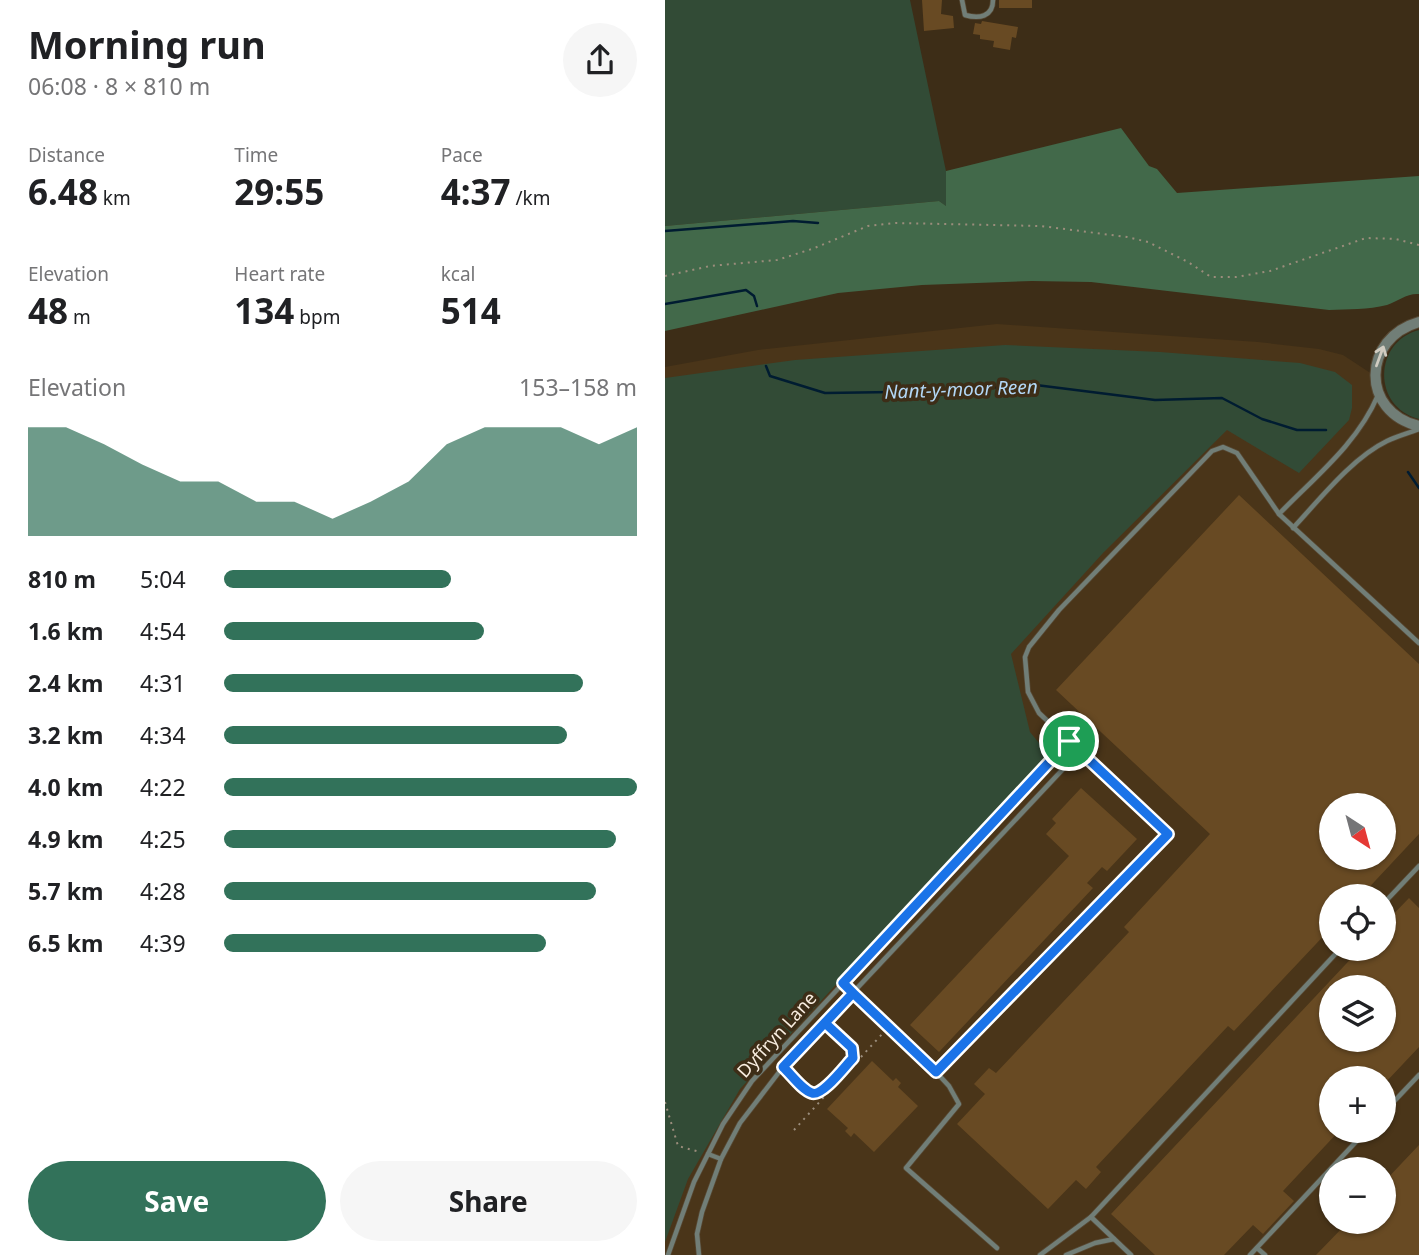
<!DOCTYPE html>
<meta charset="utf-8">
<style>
:root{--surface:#fff;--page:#f6f6f6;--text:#202124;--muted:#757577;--accent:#32725a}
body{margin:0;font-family:"Noto Sans",sans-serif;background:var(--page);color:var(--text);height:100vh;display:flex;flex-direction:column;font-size:26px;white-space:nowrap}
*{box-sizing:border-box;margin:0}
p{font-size:23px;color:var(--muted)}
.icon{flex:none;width:38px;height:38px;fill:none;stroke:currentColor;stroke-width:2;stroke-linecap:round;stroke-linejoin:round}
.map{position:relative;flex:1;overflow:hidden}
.drawer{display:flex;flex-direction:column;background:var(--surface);width:665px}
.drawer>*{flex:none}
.needle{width:46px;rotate:144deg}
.buttons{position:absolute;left:654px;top:793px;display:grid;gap:14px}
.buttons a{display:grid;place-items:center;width:77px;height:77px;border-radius:50%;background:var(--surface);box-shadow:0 2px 5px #0004;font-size:35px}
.pin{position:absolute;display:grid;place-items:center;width:60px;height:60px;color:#fff;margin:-30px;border:4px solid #fff;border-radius:50%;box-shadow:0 2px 7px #0007}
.round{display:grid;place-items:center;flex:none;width:74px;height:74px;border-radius:37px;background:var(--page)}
.summary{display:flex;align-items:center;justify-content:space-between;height:119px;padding:0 28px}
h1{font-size:38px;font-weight:700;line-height:52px}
.stats{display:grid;grid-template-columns:repeat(3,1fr);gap:10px;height:119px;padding:7px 28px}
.stats div{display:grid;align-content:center}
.stats b{font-size:35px;font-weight:700}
.stats small{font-size:19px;font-weight:400}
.stats p{font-size:19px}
.chart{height:196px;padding:14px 28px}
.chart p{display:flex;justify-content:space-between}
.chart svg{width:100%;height:126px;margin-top:7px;fill:var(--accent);opacity:.7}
.primary-button{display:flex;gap:14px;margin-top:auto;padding:14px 28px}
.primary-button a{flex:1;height:80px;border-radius:42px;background:var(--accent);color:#fff;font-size:28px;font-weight:700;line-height:80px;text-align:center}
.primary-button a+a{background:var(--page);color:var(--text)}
ul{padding:0 28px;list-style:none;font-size:23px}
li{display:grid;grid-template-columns:112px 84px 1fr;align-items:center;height:52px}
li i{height:18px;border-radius:9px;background:var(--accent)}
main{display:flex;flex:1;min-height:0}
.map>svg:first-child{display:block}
</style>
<main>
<section class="drawer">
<div class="summary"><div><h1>Morning run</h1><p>06:08 · 8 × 810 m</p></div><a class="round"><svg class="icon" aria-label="share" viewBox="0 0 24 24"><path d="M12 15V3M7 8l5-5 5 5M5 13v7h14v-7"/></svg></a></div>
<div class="stats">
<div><p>Distance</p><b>6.48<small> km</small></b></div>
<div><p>Time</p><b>29:55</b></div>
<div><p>Pace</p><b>4:37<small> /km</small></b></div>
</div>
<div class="stats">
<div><p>Elevation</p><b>48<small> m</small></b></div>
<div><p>Heart rate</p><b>134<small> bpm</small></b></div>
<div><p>kcal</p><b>514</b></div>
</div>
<div class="chart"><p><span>Elevation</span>153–158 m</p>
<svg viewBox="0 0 160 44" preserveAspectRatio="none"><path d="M0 44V6L10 6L20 12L30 19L40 25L50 25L60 32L70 32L80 38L90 32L100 25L110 12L120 6L130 6L140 6L150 12L160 6V44z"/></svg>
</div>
<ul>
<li><b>810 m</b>5:04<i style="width:55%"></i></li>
<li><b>1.6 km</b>4:54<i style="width:63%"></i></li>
<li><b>2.4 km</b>4:31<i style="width:87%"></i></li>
<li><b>3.2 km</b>4:34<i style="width:83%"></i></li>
<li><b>4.0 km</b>4:22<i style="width:100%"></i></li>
<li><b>4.9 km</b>4:25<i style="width:95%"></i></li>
<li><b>5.7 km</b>4:28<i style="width:90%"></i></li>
<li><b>6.5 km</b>4:39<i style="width:78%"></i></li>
</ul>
<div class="primary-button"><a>Save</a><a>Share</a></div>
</section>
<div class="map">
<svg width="754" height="1255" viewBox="0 0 754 1255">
<rect width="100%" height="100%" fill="#3d2d17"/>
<path fill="#4a3519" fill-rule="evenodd" d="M332 324 593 342 654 349 678 355 710 376 727 413 754 426V1255H0V367L93 350ZM667 805H719V858H667ZM667 896H719V948H667ZM667 987H719V1040H667ZM667 1078H719V1130H667ZM667 1169H719V1222H667Z"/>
<g fill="#324b36">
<polygon points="0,0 245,0 282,176 282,207 274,201 0,226"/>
<path d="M754 330V419C707 407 708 342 754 330Z"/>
<polygon points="340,345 495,352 635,363 670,372 687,385 687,408 684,420 634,473 562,430 438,553 346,654 365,732 383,754 75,1089 23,1179 0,1242 0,378 130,360"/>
</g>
<path fill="#42694a" d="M456 128 484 166 492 169 512 193 754 176V294C742 293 733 301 722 305 703 310 683 309 664 310L426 282 367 281 257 285 173 293 0 331V226L274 201 281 206V171Z"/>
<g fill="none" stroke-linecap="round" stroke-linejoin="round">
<g stroke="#001c31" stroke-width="2.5">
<polyline points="0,231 128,221 153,223"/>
<polyline points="0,304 81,290 89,296 92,306"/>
<polyline points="101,366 105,376 160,393 298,391 363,384 490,400 557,398 597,419 632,430 661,430"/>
<polyline points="743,472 754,488"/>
</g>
</g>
<g fill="#684a23" fill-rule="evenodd">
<polygon points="257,0 277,0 276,14 288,16 289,28 259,31"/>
<rect x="334" y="0" width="33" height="8"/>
<polygon points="317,21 353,27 351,38 347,37 345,50 328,47 329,41 315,39 315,35 308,34 310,23 316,24"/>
<path d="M574 495 754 664V834L696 896H667V927L569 1031 563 1026 431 1167 436 1172 421 1189 411 1180 383 1209 292 1124 320 1094 309 1084 324 1068 331 1073 464 932 459 927 545 834 391 690ZM667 805H719V858H667Z"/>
<polygon points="416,788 472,839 442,871 437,867 422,883 428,888 274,1052 245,1025 404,856 381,834 391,823 387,819"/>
<path d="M744 898 754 908V1047L721 1082 731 1092 719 1105V1078H667V1130H675L618 1191 629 1201 598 1234 588 1225 559 1255H490L446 1214 696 948H719V924ZM667 987H719V1040H667Z"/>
<polygon points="207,1061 228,1081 231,1078 236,1083 233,1087 253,1106 209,1152 189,1133 186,1137 180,1131 183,1128 162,1109"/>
<polygon points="754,1145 754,1255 651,1255 683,1222 719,1222 719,1182"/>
</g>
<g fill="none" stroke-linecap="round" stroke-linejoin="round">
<defs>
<g id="service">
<path d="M297 0 300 15C314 19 328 17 328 0"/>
<path d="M614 514C650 477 693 443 713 395"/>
<path d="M628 528C655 499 687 458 722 441 732 436 744 433 754 429"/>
<polyline points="719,903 754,866"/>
<polyline points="178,983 271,1072 503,834 374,713 363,692 360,657 364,647 394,610 547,451 558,447 572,453 614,514 754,643"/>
<path d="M118 1067C129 1078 143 1100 159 1089L189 1054 187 1048 160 1023"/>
<polyline points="271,1072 284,1086 294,1104 241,1168 332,1248"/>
<polyline points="719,1112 754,1075"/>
<polyline points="43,1154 56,1159"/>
<polyline points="426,1217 466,1255"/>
<polyline points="592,1248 600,1255"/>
<polyline points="3,1255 29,1182 58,1124 87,1081 404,741"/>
<polyline points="34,1255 32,1234 37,1212 56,1159 75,1123 118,1067 415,751"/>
<polyline points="375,1255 426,1217 676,948"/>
<polyline points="401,1255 430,1243 449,1239"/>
<polyline points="585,1255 702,1130"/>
</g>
<path id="tertiary" d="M754 322C697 338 695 412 754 426"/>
</defs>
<use href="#service" stroke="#574833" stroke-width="6"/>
<use href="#tertiary" stroke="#574833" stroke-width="12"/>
<g stroke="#9b8d7c" stroke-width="2" stroke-dasharray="2 5" stroke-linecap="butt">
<polyline points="0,276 45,266 112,260 147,249 203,226 231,223 376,226 462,237 483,242 523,262 546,277 571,277 605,271 701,238 731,239 754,245"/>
<polyline points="196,1057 219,1032"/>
<polyline points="0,1102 13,1146 35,1152"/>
<polyline points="129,1130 159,1097"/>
</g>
<use href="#service" stroke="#717e77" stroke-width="4.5"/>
<use href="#tertiary" stroke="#717e77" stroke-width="10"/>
</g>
<defs><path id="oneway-shaft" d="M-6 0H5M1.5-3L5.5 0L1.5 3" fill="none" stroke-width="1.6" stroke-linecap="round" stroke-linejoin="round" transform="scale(1.75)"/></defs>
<use stroke="#d0ccc1" href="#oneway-shaft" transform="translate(715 356) rotate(-70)"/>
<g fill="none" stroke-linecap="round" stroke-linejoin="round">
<defs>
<path id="route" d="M404 741 178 983 188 993 118 1067C126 1074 137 1090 147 1093 157 1097 181 1065 188 1058L187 1048 160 1023 188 993 271 1072 503 834 404 741"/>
</defs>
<use href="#route" stroke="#fff" stroke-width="14"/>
<use href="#route" stroke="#1a73e8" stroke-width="9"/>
</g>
<g text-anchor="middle" stroke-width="7" stroke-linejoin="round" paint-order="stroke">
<g font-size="18" fill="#f9eee1" stroke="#3d2d17">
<text transform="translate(112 1035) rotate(-48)" y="6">Dyffryn Lane</text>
</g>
<g font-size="19" font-style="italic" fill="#b3d8f7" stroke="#3d2d17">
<text transform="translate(296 389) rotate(-2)" y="7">Nant-y-moor Reen</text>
</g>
</g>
</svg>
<div class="buttons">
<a><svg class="needle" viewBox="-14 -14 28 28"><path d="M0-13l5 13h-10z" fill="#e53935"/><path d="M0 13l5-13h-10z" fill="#757577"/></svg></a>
<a><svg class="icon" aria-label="locate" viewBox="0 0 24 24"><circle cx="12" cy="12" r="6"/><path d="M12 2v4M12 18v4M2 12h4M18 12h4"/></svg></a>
<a><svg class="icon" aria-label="layers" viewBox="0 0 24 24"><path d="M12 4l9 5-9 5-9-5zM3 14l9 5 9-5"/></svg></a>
<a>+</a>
<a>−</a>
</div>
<div class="pin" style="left:404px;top:741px;background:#1e9e55"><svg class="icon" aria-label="arrive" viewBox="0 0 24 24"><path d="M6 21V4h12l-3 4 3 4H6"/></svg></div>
</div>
</main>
